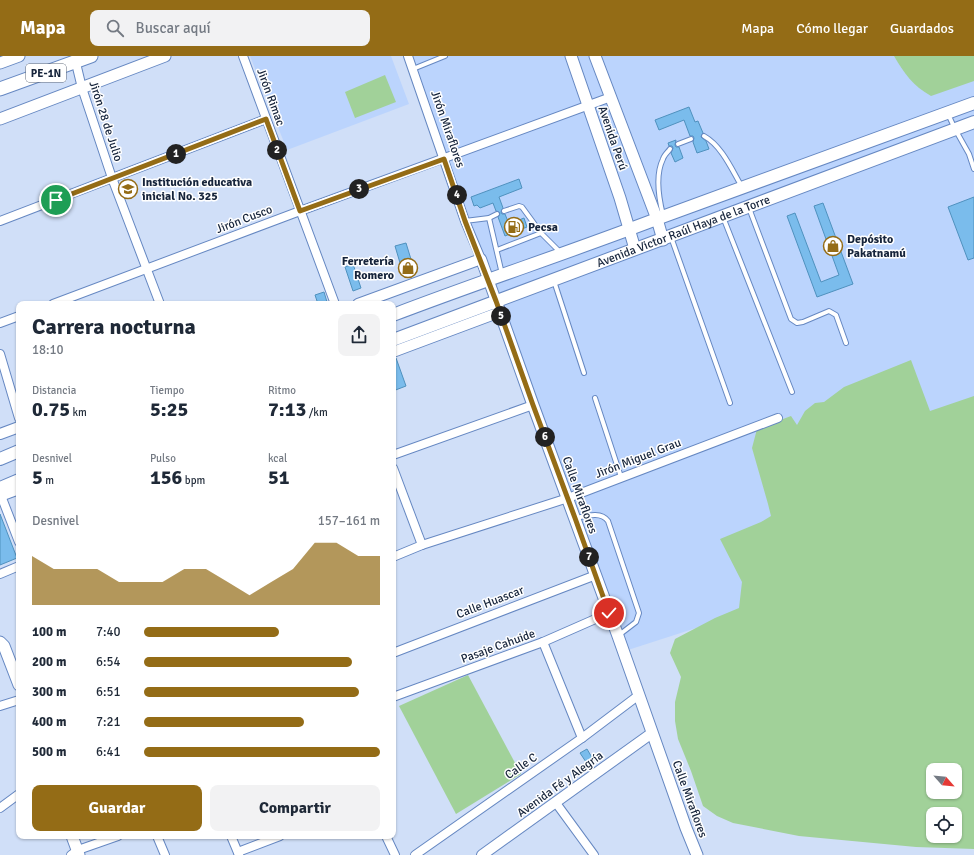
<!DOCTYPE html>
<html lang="es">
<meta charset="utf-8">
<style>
:root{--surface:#fff;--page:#f2f2f3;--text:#1f2937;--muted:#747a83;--accent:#946c16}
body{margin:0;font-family:Signika,sans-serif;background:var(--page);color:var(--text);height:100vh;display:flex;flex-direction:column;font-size:15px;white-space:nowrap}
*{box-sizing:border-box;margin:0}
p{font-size:13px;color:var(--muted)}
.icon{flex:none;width:22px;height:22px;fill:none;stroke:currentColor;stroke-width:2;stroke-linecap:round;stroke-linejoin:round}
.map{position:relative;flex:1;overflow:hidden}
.details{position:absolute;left:16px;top:245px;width:380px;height:538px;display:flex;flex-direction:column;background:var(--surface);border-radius:8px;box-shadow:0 1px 3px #0004}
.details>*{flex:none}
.needle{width:26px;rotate:117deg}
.fabs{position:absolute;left:926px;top:707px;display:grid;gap:8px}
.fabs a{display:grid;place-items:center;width:36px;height:36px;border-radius:8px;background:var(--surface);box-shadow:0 1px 3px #0004;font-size:20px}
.pin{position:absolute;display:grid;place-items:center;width:34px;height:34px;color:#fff;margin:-17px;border:2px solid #fff;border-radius:50%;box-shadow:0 1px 4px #0007}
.km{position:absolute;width:20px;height:20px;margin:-10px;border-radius:50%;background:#222;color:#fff;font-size:11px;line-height:20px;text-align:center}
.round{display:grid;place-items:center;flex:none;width:42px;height:42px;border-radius:8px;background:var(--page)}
.head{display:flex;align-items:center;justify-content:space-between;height:68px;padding:0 16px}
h1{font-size:22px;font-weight:700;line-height:30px}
.metrics{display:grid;grid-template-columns:repeat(3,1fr);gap:6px;height:68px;padding:4px 16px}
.metrics div{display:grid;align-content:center}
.metrics b{font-size:20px;font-weight:700}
.metrics small{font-size:11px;font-weight:400}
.metrics p{font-size:11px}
.chart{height:112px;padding:8px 16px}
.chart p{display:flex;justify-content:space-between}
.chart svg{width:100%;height:72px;margin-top:4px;fill:var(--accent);opacity:.7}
.button{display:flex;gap:8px;margin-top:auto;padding:8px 16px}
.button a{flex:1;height:46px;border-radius:8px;background:var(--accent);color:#fff;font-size:16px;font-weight:700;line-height:46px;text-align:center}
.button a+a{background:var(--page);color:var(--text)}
ul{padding:0 16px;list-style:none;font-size:13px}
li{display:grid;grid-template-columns:64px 48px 1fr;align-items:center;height:30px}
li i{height:10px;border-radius:5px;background:var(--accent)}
header{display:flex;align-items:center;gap:24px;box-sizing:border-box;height:56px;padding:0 20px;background:var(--accent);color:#fff}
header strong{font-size:19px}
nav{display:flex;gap:22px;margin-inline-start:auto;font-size:14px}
.search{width:280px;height:36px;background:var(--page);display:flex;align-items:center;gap:10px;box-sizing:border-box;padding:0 14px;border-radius:8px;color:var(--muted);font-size:15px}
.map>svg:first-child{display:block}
</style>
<header>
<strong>Mapa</strong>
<div class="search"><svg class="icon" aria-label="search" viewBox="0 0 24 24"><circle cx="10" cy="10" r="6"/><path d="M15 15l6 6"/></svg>Buscar aquí</div>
<nav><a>Mapa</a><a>Cómo llegar</a><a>Guardados</a></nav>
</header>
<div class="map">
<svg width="974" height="799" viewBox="0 0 974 799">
<rect width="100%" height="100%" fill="#d0dff8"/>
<g fill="#bbd4fd">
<polygon points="250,0 391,0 409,48 287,94"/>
<polygon points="409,0 974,0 974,359 755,553 628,594"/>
</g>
<g fill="#a1d199" fill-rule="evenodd">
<path d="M894 0H974V25L931 40C913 30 904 17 894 0Z"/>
<polygon points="385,19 396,46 355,62 345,36"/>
<path d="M911 304 930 355 974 340V793L916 791 799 780 733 767 717 760 703 750 691 715 678 683 675 665V646L681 621 670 597 675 583 715 562 739 552 742 526 720 483 761 466 771 460 768 448 752 392 757 373 791 360 797 369 805 355 815 347 824 346 844 331ZM933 714H955V736H933ZM933 758H955V780H933Z"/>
<polygon points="468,619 521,718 456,758 399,650"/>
</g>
<g fill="#7abcec" stroke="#4f91be">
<polygon points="689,51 695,66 698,65 703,77 701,81 706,85 709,93 697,97 693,86 694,82 693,80 690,80 684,64 659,74 655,64"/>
<polygon points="676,84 675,89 676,91 679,91 683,102 675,106 671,97 673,92 672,90 669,90 668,87"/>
<polygon points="519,123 522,132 499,141 503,152 501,156 502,158 505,158 509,168 524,162 527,171 505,180 498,161 500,157 496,155 493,147 480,152 477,149 474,150 471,141"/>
<polygon points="974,141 974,202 968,204 948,151"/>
<polygon points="823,147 853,228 817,241 787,160 795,157 821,226 839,219 814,150"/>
<polygon points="406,187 414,213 403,217 395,190"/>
<polygon points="353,208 361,232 353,235 345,211"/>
<polygon points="324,236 327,246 318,248 315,239"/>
<polygon points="393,302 396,302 406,330 393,335"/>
<polygon points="0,458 17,502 0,509"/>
<polygon points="587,693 594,705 588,709 580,697"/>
</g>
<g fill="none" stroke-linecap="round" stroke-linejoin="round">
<defs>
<g id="service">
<polyline points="413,13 445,0"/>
<polyline points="948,58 955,73 969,98 974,113"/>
<path d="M704 80C722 90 732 114 742 131"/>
<polyline points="678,88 691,83"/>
<polyline points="749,152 791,263 797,267 803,266 829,255 836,259 846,287"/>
<polyline points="504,155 519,150 522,151 541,177 560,196"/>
<path d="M663 159C659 143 655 119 663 103 664 99 668 96 670 93"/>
<polyline points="723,161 792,336"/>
<polyline points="489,162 502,218"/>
<polyline points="465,165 489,162 497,158"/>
<polyline points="671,181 730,347"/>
<polyline points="497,194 541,177"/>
<polyline points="554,225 584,317"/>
<polyline points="595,342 621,421"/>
<path d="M576 462C586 460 601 455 608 465L639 557 636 566 619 579"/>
</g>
<g id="minor">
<polyline points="243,0 335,248"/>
<polyline points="408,0 465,165 481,203"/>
<polyline points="75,3 82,32 112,122 160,248"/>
<polyline points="0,165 266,63"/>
<polyline points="53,248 300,155 611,41"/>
<polyline points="0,267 19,260"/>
<polyline points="0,298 19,362"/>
<polyline points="393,399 533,349"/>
<polyline points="393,412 422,489"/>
<polyline points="0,437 19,486"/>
<polyline points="393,501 422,489 568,442 778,362"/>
<polyline points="0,518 19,510"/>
<polyline points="543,586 582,682"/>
<polyline points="393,597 596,519"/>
<polyline points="393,641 543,586 609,557"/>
<polyline points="0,650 19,644"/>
<polyline points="556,747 594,799"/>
<polyline points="0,752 19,738"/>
<polyline points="157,780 165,799"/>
<polyline points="231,780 239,799"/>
<polyline points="386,780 395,799"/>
<polyline points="238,796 280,780"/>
<polyline points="71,799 78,794 118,780"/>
<polyline points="415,799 582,682 639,639"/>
</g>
<g id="tertiary">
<polyline points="358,248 481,203 496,245"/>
<polyline points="393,296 500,256"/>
<polyline points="0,378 19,371"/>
<polyline points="0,440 19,433"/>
<polyline points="482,799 652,677"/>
</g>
<g id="secondary">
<polyline points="571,0 620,142 635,193"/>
<polyline points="595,0 657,163 663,184"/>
<polyline points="0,7 19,0"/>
<polyline points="0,63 165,0"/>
<polyline points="496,245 533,349 618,580 686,772 697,799"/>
<polyline points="0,586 4,590 19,629"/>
<polyline points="72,780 79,799"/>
</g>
<g id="primary">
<path d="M393 259C482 225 573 195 662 161L974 47"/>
<path id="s1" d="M393 284 974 66"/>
<polyline points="0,403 19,395"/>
<polyline points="0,432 19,424"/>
</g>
<polyline id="trunk" points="0,33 91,0"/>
</defs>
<use href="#service" stroke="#6688c2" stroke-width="6"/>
<use href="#minor" stroke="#6688c2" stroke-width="10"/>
<use href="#tertiary" stroke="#6688c2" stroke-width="12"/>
<use href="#secondary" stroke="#6688c2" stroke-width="13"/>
<use href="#primary" stroke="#6688c2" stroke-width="14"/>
<use href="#trunk" stroke="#6688c2" stroke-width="15"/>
<use href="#service" stroke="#fff" stroke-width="4"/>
<use href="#minor" stroke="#fff" stroke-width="8"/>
<use href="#tertiary" stroke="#fff" stroke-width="10"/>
<use href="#secondary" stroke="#fff" stroke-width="11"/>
<use href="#primary" stroke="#fff" stroke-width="12"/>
<use href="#trunk" stroke="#fff" stroke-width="13"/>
</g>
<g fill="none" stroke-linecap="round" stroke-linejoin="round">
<defs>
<polyline id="route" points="56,144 266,63 300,155 444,103 465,165 496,245 533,349 575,462 609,557"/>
</defs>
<use href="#route" stroke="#fff" stroke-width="8"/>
<use href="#route" stroke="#946c16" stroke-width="5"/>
</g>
<defs>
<symbol id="school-ring" viewBox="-11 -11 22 22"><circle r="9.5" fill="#fff" stroke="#946c16" stroke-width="1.5"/><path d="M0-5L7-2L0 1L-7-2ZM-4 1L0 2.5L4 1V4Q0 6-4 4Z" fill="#946c16"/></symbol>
<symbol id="fuel-ring" viewBox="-11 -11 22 22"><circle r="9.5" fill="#fff" stroke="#946c16" stroke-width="1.5"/><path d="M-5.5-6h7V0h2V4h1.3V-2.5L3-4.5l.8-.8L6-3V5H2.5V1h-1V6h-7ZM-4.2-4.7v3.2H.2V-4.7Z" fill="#946c16"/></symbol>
<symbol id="shop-ring" viewBox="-11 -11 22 22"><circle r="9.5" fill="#fff" stroke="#946c16" stroke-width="1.5"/><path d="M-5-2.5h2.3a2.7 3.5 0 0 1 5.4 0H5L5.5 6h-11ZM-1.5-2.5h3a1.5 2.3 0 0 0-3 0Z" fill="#946c16"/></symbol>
</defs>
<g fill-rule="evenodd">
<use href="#school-ring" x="117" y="122" width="22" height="22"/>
<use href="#fuel-ring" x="503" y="160" width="22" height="22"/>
<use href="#shop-ring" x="822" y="179" width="22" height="22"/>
<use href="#shop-ring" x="397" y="201" width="22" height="22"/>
</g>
<g text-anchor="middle" stroke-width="3" stroke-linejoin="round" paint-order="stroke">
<rect fill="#fff" stroke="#5c6676" stroke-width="1" x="26" y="8" width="40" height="18" rx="3"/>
<g font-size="11" font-weight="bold" fill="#16243b">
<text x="46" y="21">PE-1N</text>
</g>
<g font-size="12" fill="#16243b" stroke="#fff">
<text transform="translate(271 41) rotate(70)" y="4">Jirón Rimac</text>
<text transform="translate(106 65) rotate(72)" y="4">Jirón 28 de Julio</text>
<text transform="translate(448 73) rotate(71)" y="4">Jirón Miraflores</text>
<text transform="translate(613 82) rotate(71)" y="4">Avenida Perú</text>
<text transform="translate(244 163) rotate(-21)" y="4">Jirón Cusco</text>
<text dy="4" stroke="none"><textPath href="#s1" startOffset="310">Avenida Victor Raúl Haya de la Torre</textPath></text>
<text transform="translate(638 402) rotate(-21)" y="4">Jirón Miguel Grau</text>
<text transform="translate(580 439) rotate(70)" y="4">Calle Miraflores</text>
<text transform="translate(490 546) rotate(-21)" y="4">Calle Huascar</text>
<text transform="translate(498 590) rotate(-20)" y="4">Pasaje Cahuide</text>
<text transform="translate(521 710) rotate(-35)" y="4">Calle C</text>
<text transform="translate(560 728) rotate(-36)" y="4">Avenida Fé y Alegría</text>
<text transform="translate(690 743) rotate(70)" y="4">Calle Miraflores</text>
</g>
<g font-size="12" font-weight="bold" fill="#16243b" stroke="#fff" text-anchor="start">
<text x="142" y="130">Institución educativa<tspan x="142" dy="14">inicial No. 325</tspan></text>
<text x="528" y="175">Pecsa</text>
<text x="847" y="187">Depósito<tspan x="847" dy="14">Pakatnamú</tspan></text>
<text x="394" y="209" text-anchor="end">Ferretería<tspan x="394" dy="14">Romero</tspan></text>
</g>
</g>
</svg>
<div class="fabs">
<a><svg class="needle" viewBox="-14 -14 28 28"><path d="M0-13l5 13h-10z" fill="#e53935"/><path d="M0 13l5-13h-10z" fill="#747a83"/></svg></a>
<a><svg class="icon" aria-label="locate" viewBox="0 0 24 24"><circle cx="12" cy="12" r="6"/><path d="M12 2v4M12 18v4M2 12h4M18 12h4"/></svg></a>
</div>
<div class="pin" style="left:56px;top:144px;background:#1e9e55"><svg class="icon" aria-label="arrive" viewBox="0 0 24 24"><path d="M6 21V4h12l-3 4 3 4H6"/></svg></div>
<div class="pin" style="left:609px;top:557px;background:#d93025"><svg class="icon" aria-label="check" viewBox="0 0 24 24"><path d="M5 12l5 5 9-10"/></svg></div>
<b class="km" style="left:176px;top:98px">1</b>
<b class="km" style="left:277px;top:94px">2</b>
<b class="km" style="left:359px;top:133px">3</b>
<b class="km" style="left:457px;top:139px">4</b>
<b class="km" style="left:501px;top:260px">5</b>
<b class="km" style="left:545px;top:381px">6</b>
<b class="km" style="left:589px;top:501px">7</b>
<section class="details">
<div class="head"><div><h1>Carrera nocturna</h1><p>18:10</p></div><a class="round"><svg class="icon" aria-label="share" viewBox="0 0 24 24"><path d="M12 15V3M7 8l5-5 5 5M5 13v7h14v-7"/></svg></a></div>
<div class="metrics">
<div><p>Distancia</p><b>0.75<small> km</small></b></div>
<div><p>Tiempo</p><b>5:25</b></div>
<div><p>Ritmo</p><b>7:13<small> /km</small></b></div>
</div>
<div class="metrics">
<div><p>Desnivel</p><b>5<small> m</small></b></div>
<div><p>Pulso</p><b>156<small> bpm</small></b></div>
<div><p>kcal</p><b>51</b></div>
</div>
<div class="chart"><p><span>Desnivel</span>157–161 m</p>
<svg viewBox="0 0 160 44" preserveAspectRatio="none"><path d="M0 44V14L10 22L20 22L30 22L40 30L50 30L60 30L70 22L80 22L90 30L100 38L110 30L120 22L130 6L140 6L150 14L160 14V44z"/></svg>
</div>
<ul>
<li><b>100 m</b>7:40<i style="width:57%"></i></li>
<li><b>200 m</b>6:54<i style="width:88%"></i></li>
<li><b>300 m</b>6:51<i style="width:91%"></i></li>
<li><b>400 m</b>7:21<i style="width:68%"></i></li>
<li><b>500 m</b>6:41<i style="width:100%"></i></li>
</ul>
<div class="button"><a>Guardar</a><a>Compartir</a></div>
</section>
</div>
